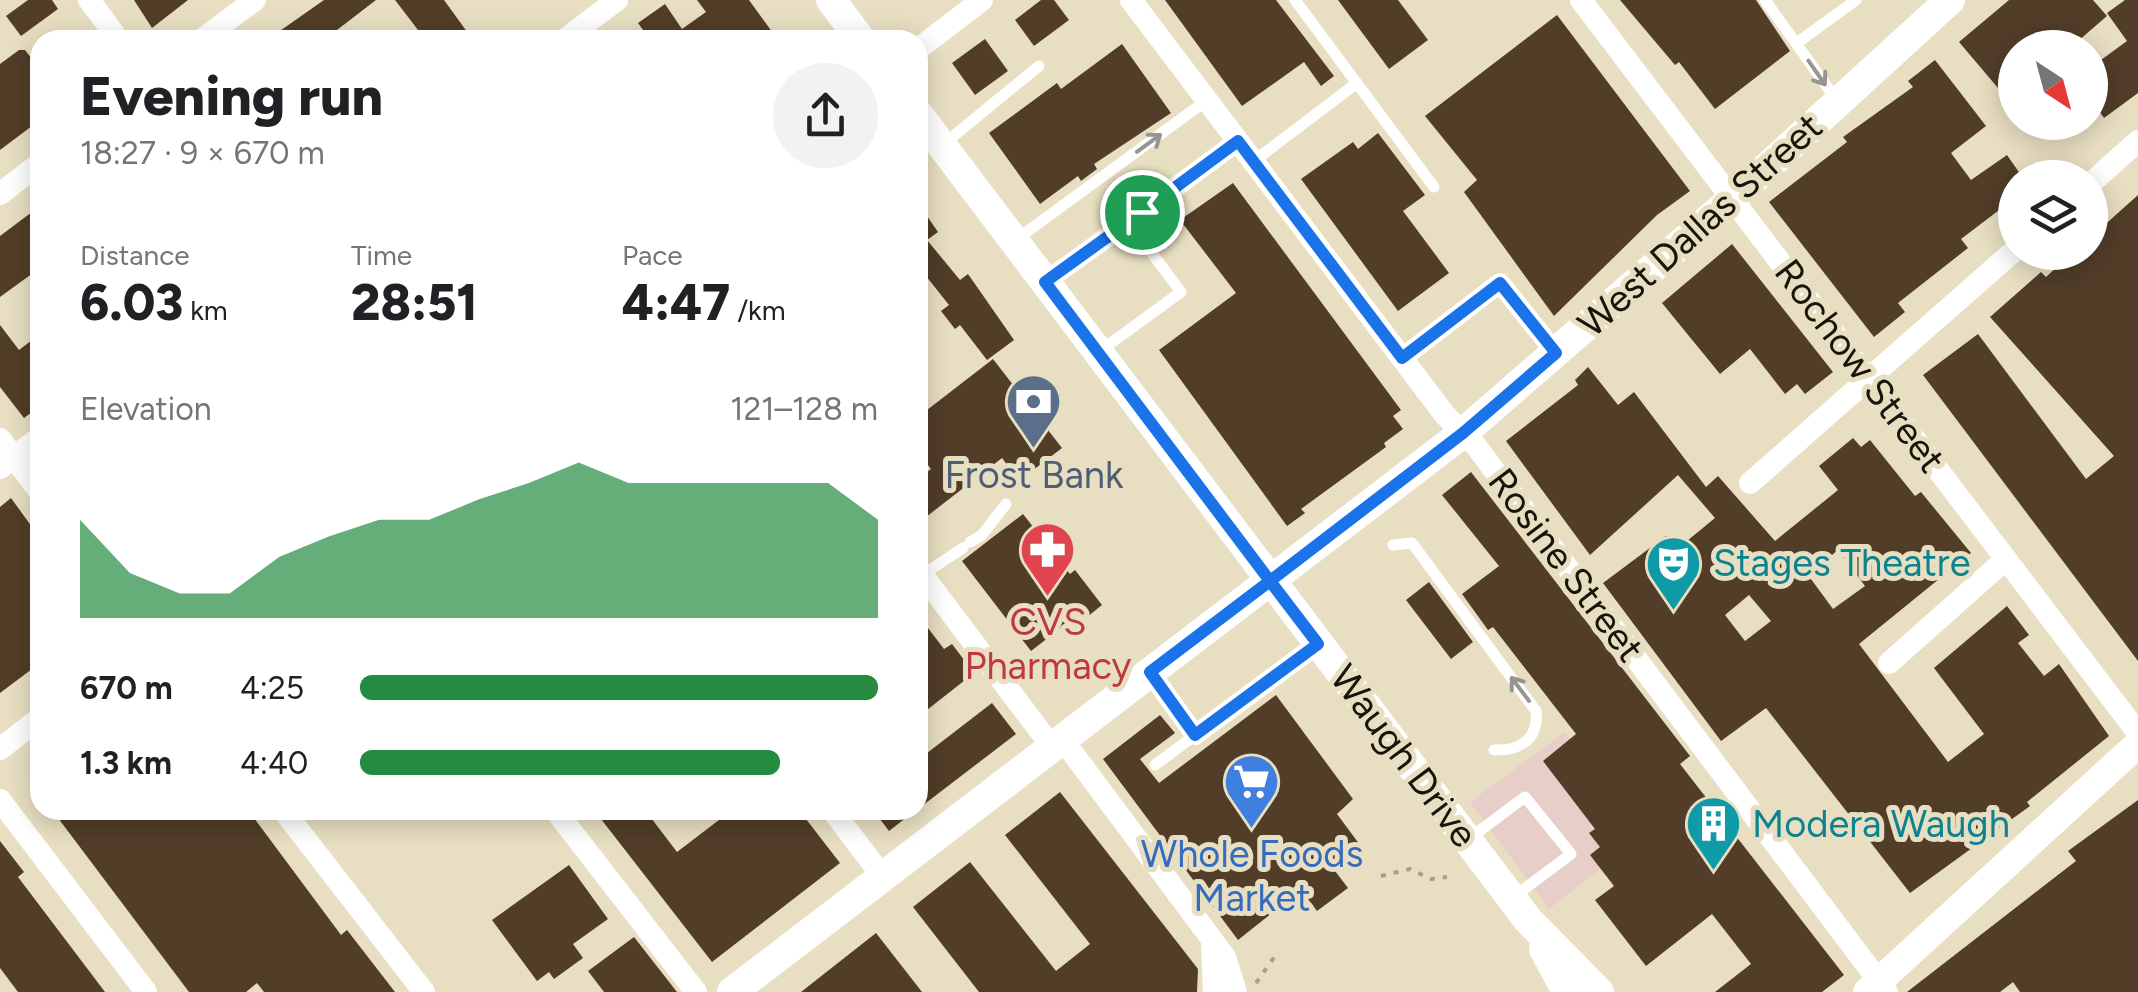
<!DOCTYPE html>
<meta charset="utf-8">
<style>
:root{--surface:#fff;--page:#f2f2f2;--text:#202124;--muted:#757577;--accent:#258b41}
body{margin:0;font-family:Figtree,sans-serif;background:var(--page);color:var(--text);height:100vh;display:flex;flex-direction:column;font-size:38px;white-space:nowrap}
*{box-sizing:border-box;margin:0}
p{font-size:32px;color:var(--muted)}
.icon{flex:none;width:55px;height:55px;fill:none;stroke:currentColor;stroke-width:2;stroke-linecap:round;stroke-linejoin:round}
.map{position:relative;flex:1;overflow:hidden}
.drawer{position:absolute;left:30px;top:30px;width:898px;height:790px;display:flex;flex-direction:column;background:var(--surface);border-radius:30px;box-shadow:0 5px 25px #0003}
.drawer>*{flex:none}
.needle{width:65px;rotate:144deg}
.fabs{position:absolute;left:1998px;top:30px;display:grid;gap:20px}
.fabs a{display:grid;place-items:center;width:110px;height:110px;border-radius:50%;background:var(--surface);box-shadow:0 5px 25px #0003;font-size:50px}
.pin{position:absolute;display:grid;place-items:center;width:85px;height:85px;color:#fff;margin:-42px;border:5px solid #fff;border-radius:50%;box-shadow:0 2px 10px #0007}
.round{display:grid;place-items:center;flex:none;width:105px;height:105px;border-radius:52px;background:var(--page)}
.head{display:flex;align-items:center;justify-content:space-between;height:170px;padding:0 50px}
h1{font-size:55px;font-weight:800;line-height:75px}
.stats{display:grid;grid-template-columns:repeat(3,1fr);gap:15px;height:170px;padding:10px 50px}
.stats div{display:grid;align-content:center}
.stats b{font-size:50px;font-weight:800}
.stats small{font-size:28px;font-weight:400}
.stats p{font-size:28px}
.chart{height:280px;padding:20px 50px}
.chart p{display:flex;justify-content:space-between}
.chart svg{width:100%;height:180px;margin-top:10px;fill:var(--accent);opacity:.7}
ul{padding:0 50px;list-style:none;font-size:32px}
li{display:grid;grid-template-columns:160px 120px 1fr;align-items:center;height:75px}
li i{height:25px;border-radius:12px;background:var(--accent)}
.map>svg:first-child{display:block}
</style>
<div class="map">
<svg width="2138" height="992" viewBox="0 0 2138 992">
<rect width="100%" height="100%" fill="#e8dfc2"/>
<polygon fill="#e8cec9" points="1565,732 1644,835 1549,909 1470,802"/>
<g fill="#513d28" fill-rule="evenodd">
<polygon points="28,0 52,0 58,9 21,36 6,16"/>
<polygon points="134,0 188,0 152,28"/>
<polygon points="324,0 376,0 324,40 267,40"/>
<polygon points="395,0 444,0 473,40 404,40 418,30"/>
<polygon points="697,0 749,0 778,40 629,40 643,30 638,23 665,4 682,29 706,12"/>
<polygon points="1041,0 1054,0 1069,20 1034,46 1015,20"/>
<polygon points="1165,0 1276,0 1334,76 1321,86 1304,62 1242,106"/>
<polygon points="1338,0 1398,0 1428,40 1389,69"/>
<polygon points="1620,0 1756,0 1790,51 1715,109 1679,62 1675,65"/>
<polygon points="2009,0 2093,0 2107,16 2070,48 2015,48 2015,108 1959,42"/>
<polygon points="2125,0 2138,0 2138,93 2104,118 2090,98 2090,68 2127,41 2107,13"/>
<polygon points="1557,15 1690,191 1657,215 1554,316 1464,192 1477,180 1425,116"/>
<polygon points="985,39 1008,71 975,95 952,63"/>
<polygon points="1122,44 1171,113 1094,164 1097,169 1081,181 1078,176 1040,204 989,133 1057,83 1061,89"/>
<polygon points="19,50 25,50 40,69 40,120 0,150 0,64"/>
<polygon points="1935,60 1986,126 1951,153 1971,180 2007,155 2023,178 2015,178 2015,198 1961,239 1968,248 1898,303 1905,312 1874,337 1769,202 1847,142 1843,137 1913,87 1908,81"/>
<polygon points="1378,133 1425,195 1403,211 1449,273 1398,311 1301,179 1353,142 1358,149"/>
<polygon points="1233,183 1401,410 1393,416 1403,429 1384,443 1386,447 1301,509 1305,513 1287,526 1159,350 1236,293 1180,220"/>
<polygon points="2138,195 2138,661 1923,375 1978,334 2086,479 2114,456 1990,317 2041,272 2046,277 2073,252 2090,252 2090,238"/>
<polygon points="918,203 938,232 927,240 960,280 968,274 1014,340 987,360 960,325 955,329 941,311 949,305 918,266"/>
<polygon points="40,206 40,268 0,297 0,236"/>
<polygon points="1732,244 1833,372 1805,394 1797,384 1785,394 1750,349 1720,374 1662,303"/>
<polygon points="0,325 19,350 40,334 40,406 24,418 0,387"/>
<polygon points="993,359 1062,448 1019,481 1002,458 926,517 918,505 918,479 931,469 918,452 918,417"/>
<path d="M1588 367 1618 405 1634 392 1706 487 1718 476 1775 541 1838 490 1819 466 1853 438 1861 447 1870 440 1915 496 1921 492 1971 553 1859 644 1948 762 1984 734 1934 668 2007 606 2029 635 2018 643 2044 676 2059 664 2109 736 2027 802 2030 806 1910 893 1766 708 1721 741 1603 583 1666 536 1676 550 1715 518 1678 475 1590 555 1506 441 1578 385 1575 380ZM1838 550 1865 586 1833 609 1808 575ZM1749 595 1771 621 1745 641 1725 615Z"/>
<polygon points="1471,472 1690,756 1680,764 1844,975 1822,992 1715,992 1751,964 1712,914 1646,966 1595,900 1614,886 1590,855 1600,847 1589,833 1595,829 1543,761 1576,734 1493,627 1488,630 1462,594 1499,566 1442,495"/>
<polygon points="11,498 40,538 40,663 0,693 0,507"/>
<polygon points="1023,514 1070,574 1075,570 1102,605 1067,633 1062,627 1031,651 962,561"/>
<polygon points="1429,582 1473,642 1451,659 1406,600"/>
<polygon points="918,615 944,649 952,644 974,673 918,717"/>
<polygon points="1276,695 1353,799 1337,814 1360,845 1332,867 1348,888 1317,911 1301,890 1238,940 1103,759 1160,715 1175,733 1140,759 1159,783"/>
<polygon points="992,703 1016,734 918,809 918,760"/>
<polygon points="1060,792 1198,969 1197,992 979,992 913,907 970,862 1056,971 1090,944 1005,835"/>
<polygon points="2138,800 2138,992 2020,992 2013,982 2000,992 1907,992 2076,861 2068,851"/>
<polygon points="52,810 248,810 341,935 347,930 395,992 264,992 257,983 246,992 189,992"/>
<polygon points="594,810 645,810 677,852 732,810 799,810 840,863 712,962"/>
<polygon points="873,810 916,810 889,831"/>
<polygon points="0,841 24,872 18,877 105,992 18,992 0,968"/>
<polygon points="569,865 608,919 573,944 583,958 554,979 549,972 537,981 492,920"/>
<polygon points="876,933 922,992 801,992"/>
<polygon points="634,937 677,992 604,992 588,971"/>
</g>
<g fill="none" stroke-linecap="round" stroke-linejoin="round">
<g stroke="#a7a089" stroke-width="4" stroke-dasharray="5 8" stroke-linecap="butt">
<polyline points="1381,876 1410,869 1431,879 1447,877"/>
<polyline points="1256,983 1275,956"/>
</g>
<g stroke="#fff" stroke-width="11">
<polyline points="1295,0 1434,187"/>
<polyline points="1765,0 1838,102"/>
<polyline points="1797,43 1856,0"/>
<polyline points="945,143 1039,66"/>
<polyline points="1254,161 1357,83"/>
<polyline points="1017,239 1207,100"/>
<polyline points="1048,280 1238,141"/>
<polyline points="1100,351 1181,292 1148,248"/>
<polyline points="1402,359 1500,283 1553,349"/>
<polyline points="970,542 982,535 1006,504"/>
<path d="M1393 545 1412 543 1536 711C1539 739 1520 751 1494 750"/>
<polyline points="922,575 963,548"/>
<polyline points="1150,672 1195,735"/>
<polyline points="1155,765 1318,644"/>
<polyline points="1470,838 1525,797 1571,854 1512,898"/>
</g>
<g stroke="#fff" stroke-width="22">
<polyline points="89,0 119,40"/>
<polyline points="1131,0 1445,415 1476,446 1887,992"/>
<polyline points="1581,0 2138,733"/>
<polyline points="201,40 255,0"/>
<polyline points="564,40 617,0"/>
<polyline points="918,49 982,0"/>
<polyline points="2090,184 2138,141"/>
<polyline points="0,194 40,163"/>
<polyline points="0,439 40,492"/>
<polyline points="0,468 40,437"/>
<polyline points="1750,483 2015,250"/>
<polyline points="918,569 1052,747"/>
<polyline points="1889,663 2006,559"/>
<polyline points="1063,740 1225,957 1236,992"/>
<polyline points="0,749 40,718"/>
<polyline points="0,800 146,992"/>
<polyline points="283,810 424,992"/>
<polyline points="555,810 696,992"/>
<polyline points="832,810 883,877"/>
<polyline points="1212,947 1214,992"/>
</g>
<polyline stroke="#fff" stroke-width="28" points="1867,992 2138,744"/>
<g stroke="#fff" stroke-width="30">
<polyline points="831,0 861,40"/>
<polyline points="918,114 1528,920 1599,992"/>
<polyline points="1544,949 1567,992"/>
<polyline points="732,992 1463,433 1731,200 1950,0"/>
</g>
</g>
<defs><path id="oneway-shaft" d="M-6 0H5M1.5-3L5.5 0L1.5 3" fill="none" stroke-width="1.6" stroke-linecap="round" stroke-linejoin="round" transform="scale(2.5)"/></defs>
<g stroke="#979591">
<use href="#oneway-shaft" transform="translate(1817 73) rotate(55)"/>
<use href="#oneway-shaft" transform="translate(1149 143) rotate(-36)"/>
<use href="#oneway-shaft" transform="translate(1520 689) rotate(-127)"/>
</g>
<g fill="none" stroke-linecap="round" stroke-linejoin="round">
<defs>
<polyline id="route" points="1142,212 1045,282 1270,581 1150,672 1195,735 1318,644 1270,581 1463,433 1556,353 1500,283 1402,358 1238,141 1142,212"/>
</defs>
<use href="#route" stroke="#fff" stroke-width="20"/>
<use href="#route" stroke="#1a73e8" stroke-width="12"/>
</g>
<defs>
<symbol id="bank-pin" viewBox="-11 -11 22 30"><path d="M0 17L-7.5 6A9.5 9.5 0 1 1 7.5 6Z" fill="#5c6f8a" stroke="#e8dfc2"/><path d="M-6-4H6V4H-6ZM0-2.3a2.3 2.3 0 1 0 0 4.6a2.3 2.3 0 1 0 0-4.6Z" fill="#fff"/></symbol>
<symbol id="pharmacy-pin" viewBox="-11 -11 22 30"><path d="M0 17L-7.5 6A9.5 9.5 0 1 1 7.5 6Z" fill="#e0444e" stroke="#e8dfc2"/><path d="M-2-6h4v4h4v4h-4v4h-4v-4h-4v-4h4Z" fill="#fff"/></symbol>
<symbol id="theatre-pin" viewBox="-11 -11 22 30"><path d="M0 17L-7.5 6A9.5 9.5 0 1 1 7.5 6Z" fill="#0f9aa8" stroke="#e8dfc2"/><path d="M-5-5.5Q0-4 5-5.5V0Q5 5 0 6Q-5 5-5 0ZM-3.3-2.5H-1v1.5H-3.3ZM1-2.5H3.3v1.5H1ZM-2.8 1Q0 5.5 2.8 1Z" fill="#fff"/></symbol>
<symbol id="supermarket-pin" viewBox="-11 -11 22 30"><path d="M0 17L-7.5 6A9.5 9.5 0 1 1 7.5 6Z" fill="#3f7fe0" stroke="#e8dfc2"/><path d="M-6-5.5h2.5l.6 2H6L4.5 2H-2.5L-4.4-4H-6ZM-1.5 3.2a1.3 1.3 0 1 0 .1 0ZM3 3.2a1.3 1.3 0 1 0 .1 0Z" fill="#fff"/></symbol>
<symbol id="building-pin" viewBox="-11 -11 22 30"><path d="M0 17L-7.5 6A9.5 9.5 0 1 1 7.5 6Z" fill="#0f9aa8" stroke="#e8dfc2"/><path d="M-4-6H4V6H1V3H-1V6H-4ZM-2.5-4.3h1.7v1.8h-1.7ZM.8-4.3h1.7v1.8H.8ZM-2.5-1h1.7V.8h-1.7ZM.8-1h1.7V.8H.8Z" fill="#fff"/></symbol>
</defs>
<g fill-rule="evenodd">
<use href="#bank-pin" x="1002" y="370" width="63" height="86"/>
<use href="#pharmacy-pin" x="1016" y="518" width="63" height="86"/>
<use href="#theatre-pin" x="1642" y="532" width="63" height="86"/>
<use href="#supermarket-pin" x="1220" y="750" width="63" height="86"/>
<use href="#building-pin" x="1682" y="792" width="63" height="86"/>
</g>
<g text-anchor="middle" stroke-width="10" stroke-linejoin="round" paint-order="stroke">
<g font-size="38" fill="#17140a" stroke="#e8dfc2">
<text transform="translate(1700 225) rotate(-42)" y="13">West Dallas Street</text>
<text transform="translate(1860 366) rotate(53)" y="13">Rochow Street</text>
<text transform="translate(1566 565) rotate(53)" y="13">Rosine Street</text>
<text transform="translate(1404 756) rotate(53)" y="13">Waugh Drive</text>
</g>
<g font-size="38" fill="#4e5e75" stroke="#e8dfc2">
<text x="1034" y="488">Frost Bank</text>
</g>
<g font-size="38" fill="#0d838f" stroke="#e8dfc2" text-anchor="start">
<text x="1713" y="576">Stages Theatre</text>
<text x="1752" y="837">Modera Waugh</text>
</g>
<g font-size="38" fill="#be3a42" stroke="#e8dfc2">
<text x="1048" y="635">CVS<tspan x="1048" dy="44">Pharmacy</tspan></text>
</g>
<g font-size="38" fill="#366cbe" stroke="#e8dfc2">
<text x="1252" y="867">Whole Foods<tspan x="1252" dy="44">Market</tspan></text>
</g>
</g>
</svg>
<div class="fabs">
<a><svg class="needle" viewBox="-14 -14 28 28"><path d="M0-13l5 13h-10z" fill="#e53935"/><path d="M0 13l5-13h-10z" fill="#757577"/></svg></a>
<a><svg class="icon" aria-label="layers" viewBox="0 0 24 24"><path d="M12 4l9 5-9 5-9-5zM3 14l9 5 9-5"/></svg></a>
</div>
<div class="pin" style="left:1142px;top:212px;background:#1e9e55"><svg class="icon" aria-label="arrive" viewBox="0 0 24 24"><path d="M6 21V4h12l-3 4 3 4H6"/></svg></div>
<section class="drawer">
<div class="head"><div><h1>Evening run</h1><p>18:27 · 9 × 670 m</p></div><a class="round"><svg class="icon" aria-label="share" viewBox="0 0 24 24"><path d="M12 15V3M7 8l5-5 5 5M5 13v7h14v-7"/></svg></a></div>
<div class="stats">
<div><p>Distance</p><b>6.03<small> km</small></b></div>
<div><p>Time</p><b>28:51</b></div>
<div><p>Pace</p><b>4:47<small> /km</small></b></div>
</div>
<div class="chart"><p><span>Elevation</span>121–128 m</p>
<svg viewBox="0 0 160 44" preserveAspectRatio="none"><path d="M0 44V20L10 33L20 38L30 38L40 29L50 24L60 20L70 20L80 15L90 11L100 6L110 11L120 11L130 11L140 11L150 11L160 20V44z"/></svg>
</div>
<ul>
<li><b>670 m</b>4:25<i style="width:100%"></i></li>
<li><b>1.3 km</b>4:40<i style="width:81%"></i></li>
</ul>
</section>
</div>
